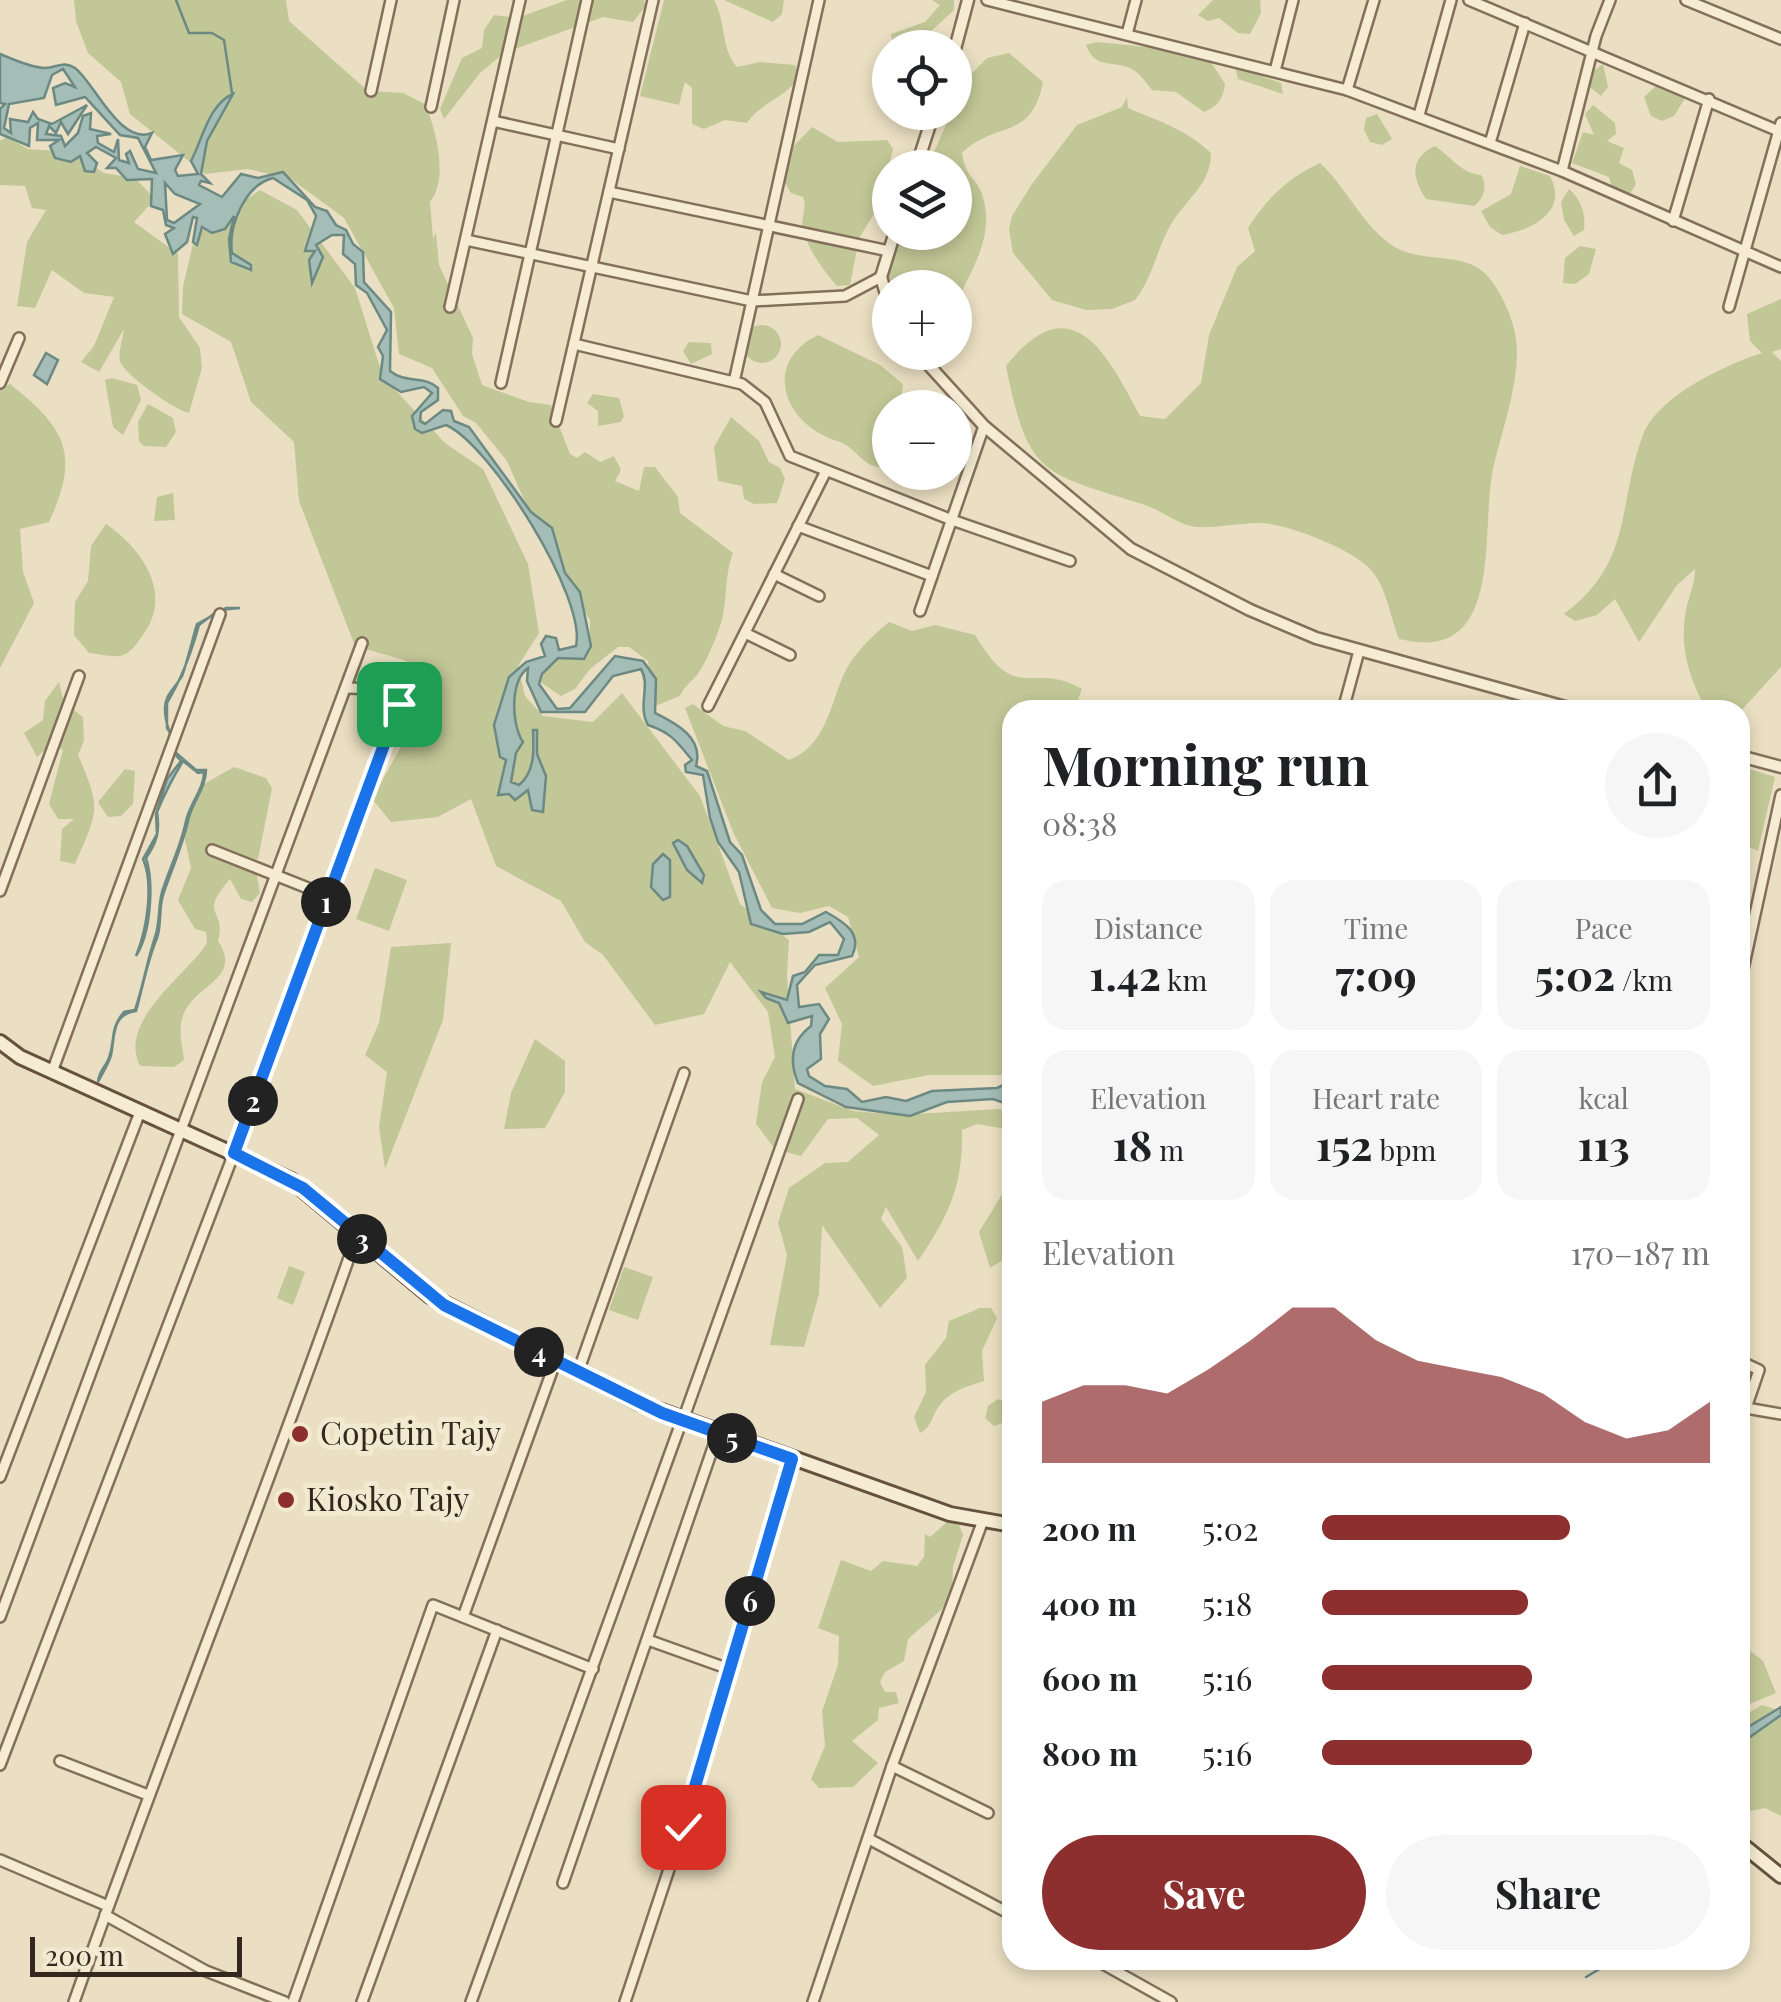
<!DOCTYPE html>
<meta charset="utf-8">
<style>
:root{--surface:#fff;--page:#f6f6f6;--text:#202124;--muted:#757577;--accent:#8e2f2f}
body{margin:0;font-family:"Playfair Display",serif;background:var(--page);color:var(--text);height:100vh;display:flex;flex-direction:column;font-size:38px;white-space:nowrap}
*{box-sizing:border-box;margin:0}
p{font-size:32px;color:var(--muted)}
.icon{flex:none;width:55px;height:55px;fill:none;stroke:currentColor;stroke-width:2;stroke-linecap:round;stroke-linejoin:round}
.map{position:relative;flex:1;overflow:hidden}
.side{position:absolute;left:1002px;top:700px;width:748px;height:1270px;display:flex;flex-direction:column;background:var(--surface);border-radius:30px;box-shadow:0 5px 15px #0003}
.side>*{flex:none}
.tools{position:absolute;left:872px;top:30px;display:grid;gap:20px}
.tools a{display:grid;place-items:center;width:100px;height:100px;border-radius:50%;background:var(--surface);box-shadow:0 5px 15px #0003;font-size:50px}
.scale{position:absolute;left:30px;bottom:25px;width:212px;box-sizing:border-box;padding-left:10px;border:5px solid #34281e;border-top:0;font-size:28px;line-height:35px;white-space:nowrap;color:#34281e;-webkit-text-stroke:8px #f2e9d1;paint-order:stroke}
.pin{position:absolute;display:grid;place-items:center;width:85px;height:85px;color:#fff;margin:-42px;border-radius:20px;box-shadow:0 5px 15px #0006}
.km{position:absolute;width:50px;height:50px;margin:-25px;border-radius:50%;background:#222;color:#fff;font-size:28px;line-height:50px;text-align:center}
.round{display:grid;place-items:center;flex:none;width:105px;height:105px;border-radius:52px;background:var(--page)}
.summary{display:flex;align-items:center;justify-content:space-between;height:170px;padding:0 40px}
h1{font-size:55px;font-weight:700;line-height:75px}
.metrics{display:grid;grid-template-columns:repeat(3,1fr);gap:15px;height:170px;padding:10px 40px}
.metrics div{display:grid;align-content:center;border-radius:25px;background:var(--page);text-align:center}
.metrics b{font-size:42px;font-weight:700}
.metrics small{font-size:28px;font-weight:400}
.metrics p{font-size:28px}
.chart{height:280px;padding:20px 40px}
.chart p{display:flex;justify-content:space-between}
.chart svg{width:100%;height:180px;margin-top:10px;fill:var(--accent);opacity:.7}
.button{display:flex;gap:20px;margin-top:auto;padding:20px 40px}
.button a{flex:1;height:115px;border-radius:60px;background:var(--accent);color:#fff;font-size:40px;font-weight:700;line-height:115px;text-align:center}
.button a+a{background:var(--page);color:var(--text)}
ul{padding:0 40px;list-style:none;font-size:32px}
li{display:grid;grid-template-columns:160px 120px 1fr;align-items:center;height:75px}
li i{height:25px;border-radius:12px;background:var(--accent)}
.map>svg:first-child{display:block}
</style>
<div class="map">
<svg width="1781" height="2002" viewBox="0 0 1781 2002">
<rect width="100%" height="100%" fill="#eadfc2"/>
<g fill="#c2c797">
<path d="M74 0H286L289 21 368 91 403 93 425 104C436 129 449 179 430 202L433 238 436 233 439 265 473 338 472 354 482 385 529 402 551 405 570 454 577 458 585 452 600 462 614 456 621 470 615 481 639 491 644 467H655L678 497 680 513 733 553C723 579 729 603 719 629 714 643 707 660 699 672 693 682 685 684 680 696L655 706 648 661 629 647H618L590 669 575 689 561 696 536 679 553 659 590 652V620L543 543 507 461 476 423 463 416 432 368 399 354 394 308 344 218 291 179 248 169 205 174 130 114 121 82 88 53 76 21Z"/>
<polygon points="567,0 644,0 645,7 633,22 603,17 504,53 480,73 444,119 440,109 462,58 482,48 484,30 494,15 517,18"/>
<path d="M664 0H714C726 21 721 50 737 67L760 62 795 65 799 76C787 98 762 101 747 123L725 120 704 129 692 124V88L685 82 679 105 640 96Z"/>
<polygon points="724,0 784,0 782,14 773,22"/>
<polygon points="932,0 954,0 954,10 917,44 893,46 891,34 925,22 940,5"/>
<polygon points="1213,0 1260,0 1261,13 1250,34 1238,33 1219,18 1208,21 1198,15"/>
<path d="M1097 42 1205 53 1225 84C1223 99 1218 106 1204 112L1176 92 1152 90C1147 84 1141 75 1135 71 1116 58 1096 72 1086 45Z"/>
<path d="M1009 53 1043 82C1031 142 996 120 962 153 966 179 976 177 982 194 996 237 971 269 955 306V288H890V295C878 272 891 253 902 233L955 232V168L927 167 968 77 987 58Z"/>
<polygon points="1603,64 1608,87 1601,96 1587,85 1589,74"/>
<polygon points="1235,67 1281,83 1283,94 1238,79"/>
<polygon points="1657,85 1687,95 1674,116 1662,121 1651,116 1644,97"/>
<path d="M1127 97 1128 108C1158 121 1186 129 1211 153 1211 183 1188 198 1173 221 1157 246 1154 276 1135 300L1112 309 1086 310 1052 300 1013 253 1009 229 1012 216 1032 184 1077 125 1122 107Z"/>
<polygon points="1593,105 1615,123 1616,134 1607,141 1624,148 1619,163 1632,170 1636,184 1627,199 1612,187 1609,177 1572,163 1583,132 1594,135 1585,114"/>
<polygon points="1377,114 1392,139 1382,145 1370,142 1364,130 1366,118"/>
<path d="M812 127 838 142 887 140 893 149 879 206 859 238 850 285 837 286C823 270 808 250 803 229 800 216 808 210 803 197L791 193 785 183 794 146Z"/>
<path d="M7 137 28 149 71 152 104 173 135 178 155 199 134 222 178 254 179 317 200 348 202 368 189 413C175 410 123 374 120 361 118 352 123 338 124 329L99 372 81 362 94 346 114 297 84 293 52 270 35 308 17 306 27 242 46 210 32 208 25 186 0 185V141Z"/>
<path d="M1435 146C1449 155 1462 174 1481 175 1488 185 1484 199 1474 206L1426 199C1412 178 1409 158 1435 146Z"/>
<path d="M1320 163C1348 188 1368 237 1403 251 1439 264 1475 249 1497 289 1509 309 1517 330 1517 353 1516 393 1503 427 1494 465 1483 508 1495 593 1463 627 1445 646 1422 644 1399 639 1390 617 1387 587 1370 569 1352 549 1286 523 1259 523 1239 523 1218 528 1198 527 1179 526 1160 509 1142 504 1041 472 1028 476 1006 366 1073 281 1109 358 1140 416L1165 419 1201 383 1209 335 1237 267 1255 251 1248 228C1266 199 1289 177 1320 163Z"/>
<path d="M1520 166 1550 176C1569 212 1532 230 1502 235L1490 227 1481 211 1511 194Z"/>
<path d="M1569 189C1581 199 1586 214 1584 230L1574 236 1564 220 1561 202Z"/>
<path d="M260 190 297 210 355 288 383 377 445 443 483 469 528 564 539 633 518 666 525 696 543 716 593 722 622 693 700 796 740 904 789 940 787 975 795 1089 853 1111 899 1115 999 1109 1012 1113V1130L977 1124 962 1130C963 1187 949 1215 918 1261L886 1207 881 1219 902 1247 907 1278 880 1308 822 1225 819 1294 804 1347 770 1345 787 1255 778 1223 789 1188 825 1163 848 1162 879 1135 857 1118 828 1119 801 1156 775 1149 756 1124 762 1082 775 1057 768 1012 730 962 704 1014 655 1025 603 955 585 942 561 901 496 866 471 799 438 817 391 822 372 799 415 721 431 676 404 660 355 646 299 501 294 442 251 402 231 342 182 314 183 287 195 235Z"/>
<polygon points="1580,246 1596,249 1589,274 1575,284 1563,283 1565,258"/>
<path d="M1781 299V349L1772 352 1781 361V667L1740 712 1707 710C1690 682 1680 649 1685 616 1687 599 1695 586 1695 569L1677 585 1639 642 1615 599 1597 615 1575 621 1564 614C1634 562 1617 504 1643 435 1658 396 1725 365 1762 353L1750 341 1747 314Z"/>
<circle cx="762" cy="344" r="19"/>
<path d="M818 335 880 365 903 384 900 407 890 408V467C861 471 860 448 837 441 784 425 761 363 818 335Z"/>
<polygon points="689,342 711,343 712,354 691,364 683,351"/>
<polygon points="112,378 137,385 141,400 123,435 113,427 105,380"/>
<path d="M10 384C67 429 80 455 49 522L20 529 23 572 34 603 0 668V390Z"/>
<polygon points="593,394 619,398 624,416 621,422 598,426 598,411 587,403"/>
<polygon points="148,404 173,418 176,432 166,447 144,446 139,441 138,422"/>
<polygon points="731,417 759,441 769,462 780,468 785,479 777,503 754,504 744,499 742,486 718,481 714,447"/>
<polygon points="173,493 175,520 154,521 157,497"/>
<path d="M106 524C144 550 173 595 143 635 137 643 131 654 120 656 111 657 99 654 89 653L74 635 75 602 88 581 91 546Z"/>
<path d="M889 622 912 631 935 625 975 635C1018 707 1031 660 1082 689L1074 710H1012V1072L1007 1075H929L873 1086 838 1061 842 1024 825 988 859 957 848 917 829 906 800 913 772 908 733 832 685 708 693 704 723 726 745 731 789 760C825 746 830 707 843 676 853 654 870 638 889 622Z"/>
<path d="M59 682 64 703 83 717 84 741 78 755C101 809 99 809 75 864L60 861 62 829 74 819H58L49 804 63 750 52 743 37 757 24 733 43 720 45 701Z"/>
<polygon points="1740,766 1775,777 1758,851 1740,843"/>
<path d="M234 767 266 778 272 788 258 859 254 860 260 893 252 902 241 899 230 879C197 917 227 907 218 941 242 978 199 983 185 1011 177 1025 182 1045 184 1060L174 1067 140 1066C117 1021 187 975 207 943L206 932 195 929 178 900 191 868 184 835 192 802 204 784Z"/>
<polygon points="125,769 135,771 133,804 121,816 108,817 98,802"/>
<polygon points="375,868 407,880 389,931 356,919"/>
<polygon points="451,943 443,1020 385,1169 379,1127 387,1072 365,1055 379,1023 391,947"/>
<polygon points="535,1039 565,1061 565,1092 545,1128 504,1129 511,1093"/>
<polygon points="1012,1178 1012,1254 990,1268 979,1232"/>
<polygon points="289,1266 305,1272 293,1305 277,1298"/>
<polygon points="624,1267 653,1277 638,1320 609,1310"/>
<path d="M980 1308H991L997 1318 982 1351 984 1381C969 1386 951 1390 940 1405 931 1416 933 1426 920 1433L914 1417 926 1392 925 1365 946 1338 949 1321Z"/>
<polygon points="998,1399 1012,1405 1012,1427 1005,1422 994,1426 985,1418 988,1406"/>
<polygon points="947,1522 959,1525 963,1535 953,1567 952,1590 941,1610 908,1639 904,1661 885,1672 880,1682 885,1692 896,1692 899,1703 879,1708 878,1720 852,1741 878,1763 853,1787 819,1788 811,1779 825,1746 822,1711 838,1665 839,1636 818,1628 841,1560 871,1571 883,1561 917,1566 924,1557 925,1534 930,1537"/>
<polygon points="1740,1643 1763,1661 1776,1693 1740,1708"/>
<polygon points="1762,1705 1781,1711 1781,1816 1765,1808 1740,1813 1740,1718"/>
</g>
<g fill="#a4bdb6" stroke="#6c8a83" stroke-width="2.5" fill-rule="evenodd">
<path d="M0 54C12 59 32 68 45 68 57 68 63 60 75 68 94 82 120 146 152 133L145 147 151 160 183 155 175 170 178 176 198 174 191 161C203 138 209 104 233 94L207 141 201 174 210 183 201 181 199 185 222 197 241 174 258 178 283 172 315 207 327 211 336 225 346 230 353 244 363 252 364 282 391 312 390 371C406 384 424 375 438 388V400L421 412 420 421 425 424 443 410 451 411 454 421 469 427 531 512 552 528 565 573 580 592 591 646 584 659 558 658 542 674 539 684 557 709 570 708 615 656 643 661 656 679 655 713C675 723 704 737 696 766L707 771 730 842 742 855 761 910 775 924H802L826 912C844 922 863 933 852 956L815 965 797 985 799 1007 819 1004 829 1019 820 1034 821 1059 807 1069 809 1076 825 1086 847 1089 862 1102 886 1097 906 1101 932 1091 997 1088 1012 1081 1010 1105 993 1099 947 1102 910 1116 846 1107 798 1083C789 1061 791 1041 811 1026L812 1016 788 1023 779 1003 766 998 761 992 787 1000 793 976 805 972 819 955H838L844 939 830 922 809 932 783 934 751 924 739 872 718 842 710 818 703 775 686 772 685 765 692 760C677 742 672 733 648 725 637 706 651 686 641 669L613 676 585 712H541L527 681 528 668C510 681 511 724 523 742L516 753 511 782 519 785C535 772 534 750 533 730H537V754L546 776 543 812 532 810 528 790 515 800 509 794 498 795 506 760 500 757 494 725 509 677 526 662 545 656 541 644 546 636 556 638 559 650 576 646C587 598 490 444 446 425L422 433 415 429 412 416 432 393 424 387 401 392 380 379 383 356 378 347 387 330 367 293 356 285 355 264 343 254 344 235H332L316 245 323 257 312 283 309 260 315 251H305L316 216 307 200 273 178C245 185 228 226 232 253L251 265V270L231 262 229 239 234 216 225 229 212 233 202 227 197 245 193 242 197 218 193 217 187 242 173 254 165 234 174 228 166 225 163 210 151 206 152 179 127 180 116 168H107L116 158 96 147 87 153 97 163 94 172 85 171 80 156 71 162 55 158 50 146 59 140H37L38 123 30 128 29 146 0 134V109L5 104 0 103ZM63 69 75 87 65 83 53 88 56 105 85 97 120 135 138 138 156 173 138 169 130 151 126 154 129 163 119 160 118 139 114 152 98 143 97 136 111 134 90 129 91 113 83 116 78 133 65 146 61 136 46 134 49 126 56 133 61 122 68 134 87 105 52 124 38 119 33 112 28 122 10 119 11 133 4 128 9 104 44 98 52 75ZM165 183 175 194 200 204 174 223 167 220Z"/>
<polygon points="46,353 58,360 47,384 34,375"/>
<path d="M226 608H240L219 610 199 625C191 654 182 678 167 703V728L175 740V752L196 770H206C206 788 191 804 188 821 182 847 173 866 164 892 158 907 162 925 157 938 147 962 143 986 136 1011 111 1014 115 1037 111 1055 109 1064 100 1077 98 1082 99 1071 104 1069 108 1060 116 1042 109 1029 124 1012L135 1010C143 986 147 962 155 937 160 924 158 907 162 892 170 867 181 846 186 821 189 805 204 789 204 772L198 773 183 761C172 779 165 793 157 812 160 831 157 842 146 858 154 883 151 933 136 956 147 929 154 884 143 859L157 834 156 814 167 779 181 761 174 753C174 738 165 727 165 710 164 695 176 687 182 676 184 673 195 630 197 624Z"/>
<polygon points="678,840 687,846 704,875 702,883 687,870 673,843"/>
<polygon points="663,854 670,860 670,897 663,900 651,887 653,864"/>
<polygon points="1781,1707 1781,1715 1740,1744 1740,1732"/>
</g>
<g fill="none" stroke-linecap="round" stroke-linejoin="round">
<g stroke="#6c8a83" stroke-width="2.5">
<polyline points="176,0 189,33 212,33 224,40 232,93"/>
<polyline points="1586,1977 1615,1960"/>
</g>
<defs>
<g id="minor">
<polyline points="987,0 1347,90 1562,171 1781,267"/>
<polyline points="1469,0 1781,132"/>
<polyline points="1686,0 1781,39"/>
<polyline points="1127,34 1136,0"/>
<polyline points="1275,71 1293,0"/>
<polyline points="1347,90 1374,0"/>
<polyline points="371,91 391,0"/>
<polyline points="431,107 454,0"/>
<polyline points="1419,115 1451,0"/>
<polyline points="493,121 619,149"/>
<polyline points="1490,143 1525,23"/>
<polyline points="1562,171 1596,36 1610,0"/>
<polyline points="609,192 889,251"/>
<polyline points="1673,221 1709,99"/>
<polyline points="466,240 752,301 845,296 881,277"/>
<polyline points="450,307 520,0"/>
<polyline points="1729,307 1781,123"/>
<polyline points="574,344 742,384 765,402 790,456 952,520 1070,561"/>
<polyline points="734,382 819,0"/>
<polyline points="0,383 19,338"/>
<polyline points="501,383 587,0"/>
<polyline points="556,421 653,0"/>
<polyline points="798,526 932,576"/>
<polyline points="774,574 819,596"/>
<polyline points="920,611 984,426"/>
<polyline points="745,633 790,655"/>
<polyline points="708,706 826,471"/>
<polyline points="1343,710 1359,651"/>
<polyline points="212,850 328,896"/>
<polyline points="0,891 79,676"/>
<polyline points="1740,983 1781,795"/>
<polyline points="52,1072 220,614"/>
<polyline points="1740,1361 1759,1370 1746,1408 1781,1414"/>
<polyline points="578,1372 684,1073"/>
<polyline points="683,1420 798,1099"/>
<polyline points="0,1477 140,1112"/>
<polyline points="0,1617 362,643"/>
<polyline points="463,1617 556,1360"/>
<polyline points="648,1640 729,1669"/>
<polyline points="60,1761 148,1795"/>
<polyline points="0,1765 234,1153 399,704 382,689 346,688"/>
<polyline points="892,1766 988,1813"/>
<polyline points="869,1839 1012,1915"/>
<polyline points="0,1860 108,1906"/>
<polyline points="563,1883 718,1433"/>
<polyline points="105,1915 206,1971 285,2002"/>
<polyline points="1096,1960 1171,2002"/>
<path d="M74 2002C165 1745 267 1493 357 1235"/>
<polyline points="293,2002 433,1605 593,1669"/>
<polyline points="362,2002 497,1630"/>
<polyline points="471,2002 682,1420"/>
<polyline points="625,2002 683,1827 792,1459"/>
<polyline points="813,2002 892,1766 982,1523"/>
</g>
<g id="tertiary">
<polyline points="955,49 968,0"/>
<polyline points="916,168 934,112"/>
<polyline points="890,308 881,277 895,232"/>
<polyline points="917,352 984,426 1131,549 1250,610 1316,638 1576,710"/>
<polyline points="1740,756 1781,767"/>
</g>
<g id="secondary">
<polyline points="0,1042 20,1057 291,1180 430,1296 639,1403 950,1514 1012,1525"/>
<polyline points="1740,1843 1781,1876"/>
</g>
</defs>
<use href="#minor" stroke="#83705b" stroke-width="14"/>
<use href="#tertiary" stroke="#83705b" stroke-width="15"/>
<use href="#secondary" stroke="#65513e" stroke-width="18"/>
<use href="#minor" stroke="#f6ecd4" stroke-width="9"/>
<use href="#tertiary" stroke="#f6ecd4" stroke-width="10"/>
<use href="#secondary" stroke="#f6ecd4" stroke-width="12"/>
</g>
<g fill="none" stroke-linecap="round" stroke-linejoin="round">
<defs>
<polyline id="route" points="399,704 234,1153 303,1188 444,1305 662,1413 792,1459 683,1827"/>
</defs>
<use href="#route" stroke="#fff" stroke-width="20"/>
<use href="#route" stroke="#1a73e8" stroke-width="12"/>
</g>
<g fill="#8e2f2f" stroke="#f2e9d1" stroke-width="4">
<circle cx="300" cy="1434" r="10"/>
<circle cx="286" cy="1500" r="10"/>
</g>
<g text-anchor="middle" stroke-width="10" stroke-linejoin="round" paint-order="stroke">
<g font-size="32" fill="#34281e" stroke="#f2e9d1" text-anchor="start">
<text x="320" y="1445">Copetin Tajy</text>
<text x="306" y="1511">Kiosko Tajy</text>
</g>
</g>
</svg>
<div class="tools">
<a><svg class="icon" aria-label="locate" viewBox="0 0 24 24"><circle cx="12" cy="12" r="6"/><path d="M12 2v4M12 18v4M2 12h4M18 12h4"/></svg></a>
<a><svg class="icon" aria-label="layers" viewBox="0 0 24 24"><path d="M12 4l9 5-9 5-9-5zM3 14l9 5 9-5"/></svg></a>
<a>+</a>
<a>−</a>
</div>
<div class="scale">200 m</div>
<div class="pin" style="left:399px;top:704px;background:#1e9e55"><svg class="icon" aria-label="arrive" viewBox="0 0 24 24"><path d="M6 21V4h12l-3 4 3 4H6"/></svg></div>
<div class="pin" style="left:683px;top:1827px;background:#d93025"><svg class="icon" aria-label="check" viewBox="0 0 24 24"><path d="M5 12l5 5 9-10"/></svg></div>
<b class="km" style="left:326px;top:902px">1</b>
<b class="km" style="left:253px;top:1101px">2</b>
<b class="km" style="left:362px;top:1239px">3</b>
<b class="km" style="left:539px;top:1352px">4</b>
<b class="km" style="left:732px;top:1438px">5</b>
<b class="km" style="left:750px;top:1601px">6</b>
<section class="side">
<div class="summary"><div><h1>Morning run</h1><p>08:38</p></div><a class="round"><svg class="icon" aria-label="share" viewBox="0 0 24 24"><path d="M12 15V3M7 8l5-5 5 5M5 13v7h14v-7"/></svg></a></div>
<div class="metrics">
<div><p>Distance</p><b>1.42<small> km</small></b></div>
<div><p>Time</p><b>7:09</b></div>
<div><p>Pace</p><b>5:02<small> /km</small></b></div>
</div>
<div class="metrics">
<div><p>Elevation</p><b>18<small> m</small></b></div>
<div><p>Heart rate</p><b>152<small> bpm</small></b></div>
<div><p>kcal</p><b>113</b></div>
</div>
<div class="chart"><p><span>Elevation</span>170–187 m</p>
<svg viewBox="0 0 160 44" preserveAspectRatio="none"><path d="M0 44V29L10 25L20 25L30 27L40 21L50 14L60 6L70 6L80 14L90 19L100 21L110 23L120 27L130 34L140 38L150 36L160 29V44z"/></svg>
</div>
<ul>
<li><b>200 m</b>5:02<i style="width:64%"></i></li>
<li><b>400 m</b>5:18<i style="width:53%"></i></li>
<li><b>600 m</b>5:16<i style="width:54%"></i></li>
<li><b>800 m</b>5:16<i style="width:54%"></i></li>
</ul>
<div class="button"><a>Save</a><a>Share</a></div>
</section>
</div>
